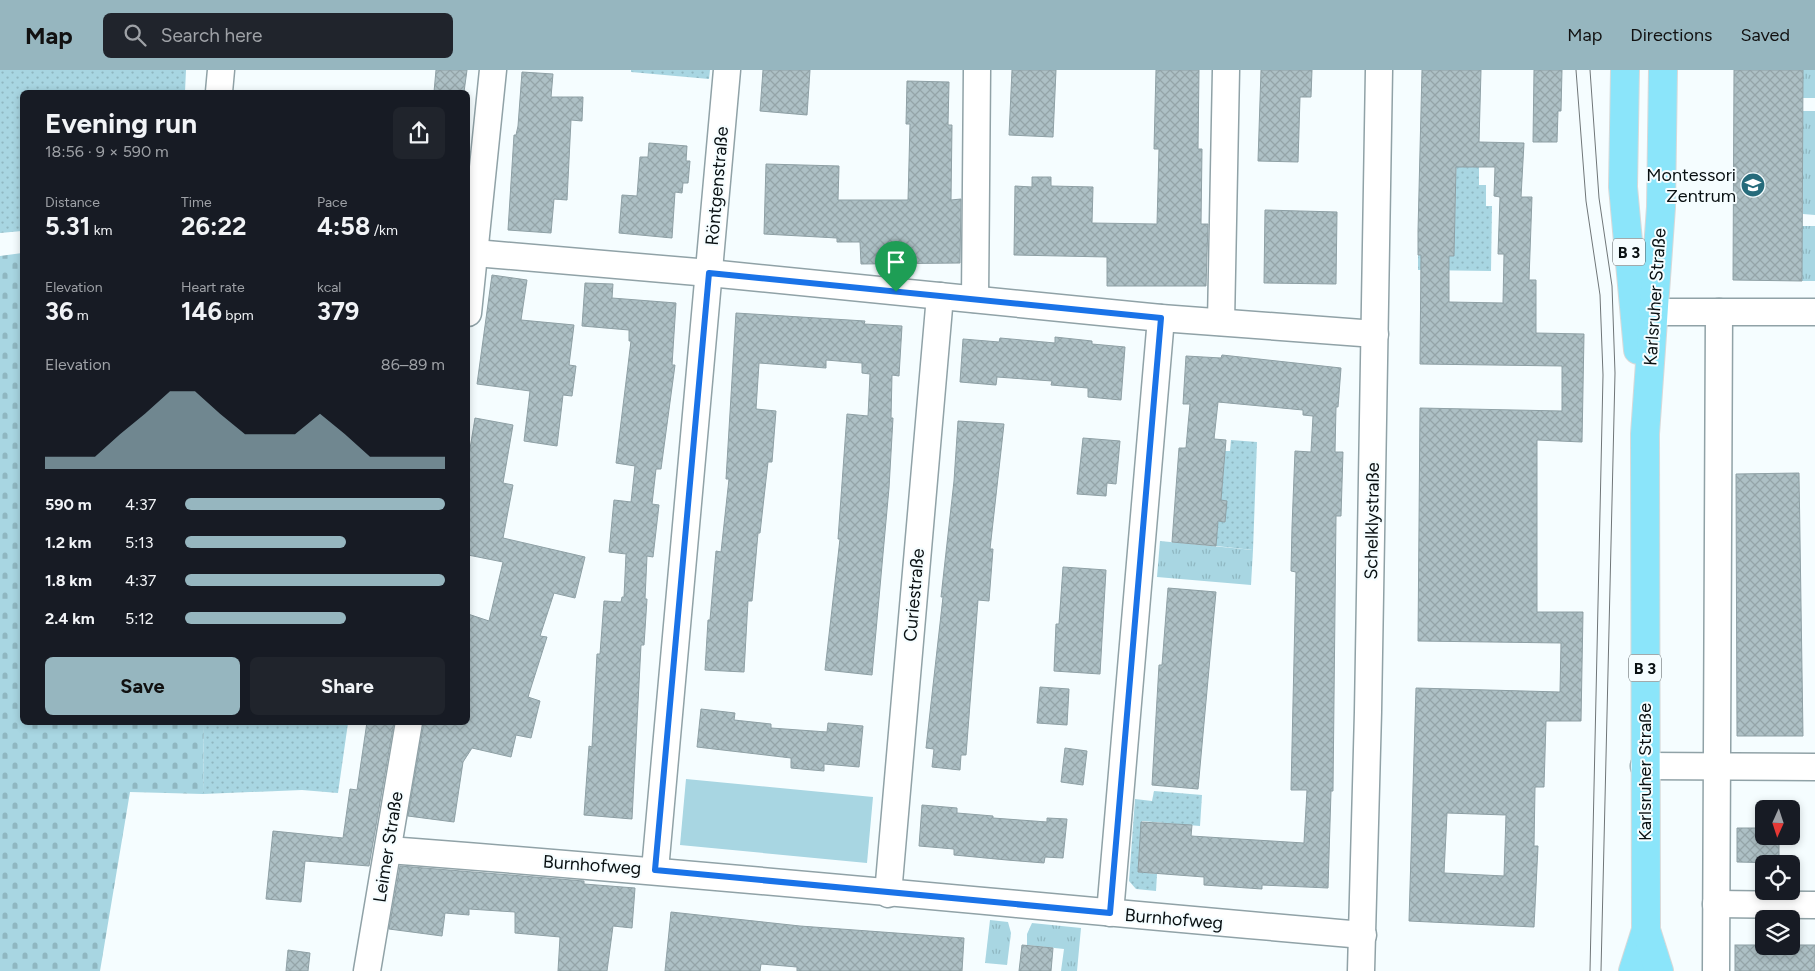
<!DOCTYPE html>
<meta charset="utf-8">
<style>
:root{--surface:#171b24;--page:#20242c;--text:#f1f3f6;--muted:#9ea1a6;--accent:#96b6bf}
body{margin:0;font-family:Figtree,sans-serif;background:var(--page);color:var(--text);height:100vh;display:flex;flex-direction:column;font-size:19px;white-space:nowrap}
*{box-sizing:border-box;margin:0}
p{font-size:16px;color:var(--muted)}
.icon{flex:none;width:28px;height:28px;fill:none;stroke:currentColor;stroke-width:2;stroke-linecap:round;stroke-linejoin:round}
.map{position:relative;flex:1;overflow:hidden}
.side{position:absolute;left:20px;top:20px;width:450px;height:635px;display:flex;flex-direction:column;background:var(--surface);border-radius:8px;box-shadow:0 2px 8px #0003}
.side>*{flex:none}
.needle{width:32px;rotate:183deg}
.tools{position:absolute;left:1755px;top:730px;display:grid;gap:10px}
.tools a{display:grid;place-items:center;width:45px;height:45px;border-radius:8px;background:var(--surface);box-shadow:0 2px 8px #0003;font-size:25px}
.pin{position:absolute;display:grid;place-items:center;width:42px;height:42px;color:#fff;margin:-51px -21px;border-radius:50% 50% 50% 0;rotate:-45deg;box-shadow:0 0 5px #0007}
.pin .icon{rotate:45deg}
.round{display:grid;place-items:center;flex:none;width:52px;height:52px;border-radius:8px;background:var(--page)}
.headline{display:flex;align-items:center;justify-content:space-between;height:85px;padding:0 25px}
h1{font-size:28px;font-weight:700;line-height:38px}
.figures{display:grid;grid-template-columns:repeat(3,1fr);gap:8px;height:85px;padding:5px 25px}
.figures div{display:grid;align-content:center}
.figures b{font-size:25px;font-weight:700}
.figures small{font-size:14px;font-weight:400}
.figures p{font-size:14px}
.chart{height:140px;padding:10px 25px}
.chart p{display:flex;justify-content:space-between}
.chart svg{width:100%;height:90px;margin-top:5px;fill:var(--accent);opacity:.7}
.cta{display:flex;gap:10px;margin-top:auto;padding:10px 25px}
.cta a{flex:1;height:58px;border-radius:8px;background:var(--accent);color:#111;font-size:20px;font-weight:700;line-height:58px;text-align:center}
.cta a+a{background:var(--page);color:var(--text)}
ul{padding:0 25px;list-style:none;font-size:16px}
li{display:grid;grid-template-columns:80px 60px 1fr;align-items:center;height:38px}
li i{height:12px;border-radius:6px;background:var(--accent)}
header{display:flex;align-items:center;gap:30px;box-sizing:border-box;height:70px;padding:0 25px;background:var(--accent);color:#111}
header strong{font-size:24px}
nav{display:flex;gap:28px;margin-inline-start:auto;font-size:18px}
.search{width:350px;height:45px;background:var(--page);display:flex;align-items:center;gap:12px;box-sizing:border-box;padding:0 18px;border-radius:8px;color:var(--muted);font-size:19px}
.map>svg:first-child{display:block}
</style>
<header>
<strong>Map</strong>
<div class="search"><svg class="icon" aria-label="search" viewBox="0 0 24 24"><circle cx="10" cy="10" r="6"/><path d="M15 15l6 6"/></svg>Search here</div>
<nav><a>Map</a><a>Directions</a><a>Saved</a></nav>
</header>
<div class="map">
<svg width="1815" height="901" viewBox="0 0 1815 901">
<defs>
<pattern id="grass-tufts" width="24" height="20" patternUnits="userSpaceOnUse" patternTransform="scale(1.25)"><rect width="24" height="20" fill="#a8d6e2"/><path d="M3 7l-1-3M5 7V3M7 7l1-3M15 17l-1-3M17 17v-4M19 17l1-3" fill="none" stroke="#8fb7c1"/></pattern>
<pattern id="cemetery-stones" width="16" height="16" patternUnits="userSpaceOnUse" patternTransform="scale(1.25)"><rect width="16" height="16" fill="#a8d6e2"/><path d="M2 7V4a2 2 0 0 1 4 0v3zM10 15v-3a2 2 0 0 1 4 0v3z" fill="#8fb7c1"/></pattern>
<pattern id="garden-dots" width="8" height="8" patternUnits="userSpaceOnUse" patternTransform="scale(1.25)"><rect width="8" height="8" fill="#a8d6e2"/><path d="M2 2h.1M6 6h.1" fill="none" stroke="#8fb7c1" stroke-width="1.8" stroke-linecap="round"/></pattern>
<pattern id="building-cross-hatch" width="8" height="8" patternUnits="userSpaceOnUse" patternTransform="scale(1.25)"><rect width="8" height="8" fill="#adc0c5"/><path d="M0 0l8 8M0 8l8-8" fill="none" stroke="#94a4a8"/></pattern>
</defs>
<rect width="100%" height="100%" fill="#f5fdff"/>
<g fill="url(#grass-tufts)">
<rect x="1803" y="0" width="12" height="28"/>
<polygon points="1803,41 1815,41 1815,145 1803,144"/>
<rect x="1802" y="156" width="13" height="55"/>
<polygon points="1160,471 1253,480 1251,515 1157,507"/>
<polygon points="990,850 1008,852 1011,863 1007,895 985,893"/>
<polygon points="1032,853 1081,858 1077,901 1061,901 1064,879 1027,875 1027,864"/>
</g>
<polygon fill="url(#cemetery-stones)" points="22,183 22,652 204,653 203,724 130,722 100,901 0,901 0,186"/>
<polygon fill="#a8d6e2" points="686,709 873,727 867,793 680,775"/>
<g fill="url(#garden-dots)">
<polygon points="0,0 186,0 185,22 22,22 22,161 0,163"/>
<polygon points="631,0 710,0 709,9 631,2"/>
<polygon points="1457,69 1479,70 1479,115 1486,115 1486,136 1492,136 1491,201 1418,200 1418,185 1454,186"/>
<polygon points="1231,370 1257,372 1253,480 1216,476 1218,451 1225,452 1221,430 1225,381 1230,381"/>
<polygon points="204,653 348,653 338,723 302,720 203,724"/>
<polygon points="1154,721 1202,725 1200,756 1142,751 1138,802 1157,804 1156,821 1136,819 1129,811 1135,729 1152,731"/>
</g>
<g fill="url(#building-cross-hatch)" stroke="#8ea0a5" fill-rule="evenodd">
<polygon points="436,0 467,0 464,22 434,22"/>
<polygon points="763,0 810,0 807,45 760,41"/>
<polygon points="1012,0 1056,0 1053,67 1009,65"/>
<polygon points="1156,0 1199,0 1198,79 1202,79 1201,154 1208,154 1206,216 1107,216 1107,187 1014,185 1015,116 1032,117 1032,107 1051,107 1051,116 1093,117 1092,153 1157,154 1159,79 1154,79"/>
<polygon points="1261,0 1312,0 1311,27 1300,27 1298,92 1258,91"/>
<path d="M1422 0H1481L1479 72 1524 73 1521 127H1532L1529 210H1536V263L1584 264 1582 372 1537 370V542H1583L1581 651H1546L1544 717H1535L1534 776H1538L1534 857 1409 851 1416 618 1560 622 1561 573 1418 571 1420 338 1562 341V296L1420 294 1421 185H1418V161ZM1456 97H1495L1494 126 1500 127 1498 184H1504L1503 233 1449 232V186H1454ZM1447 743 1506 745 1504 806 1444 803Z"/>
<polygon points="1534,0 1562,0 1561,41 1558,41 1557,72 1533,72"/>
<polygon points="1734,0 1803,0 1802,211 1733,210"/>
<polygon points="522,2 553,4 551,27 583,27 582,51 571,50 567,130 554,129 551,163 508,160 514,65 516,65 518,56"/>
<polygon points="907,11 949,12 948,55 952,55 951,130 961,129 960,193 861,194 860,172 837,172 837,168 764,164 766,94 839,96 838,130 908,130 910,54 906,54"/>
<polygon points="649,73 687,76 686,91 690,91 688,113 683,113 682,123 675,122 672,168 619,163 622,125 637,126 640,87 648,87"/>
<polygon points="1265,140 1337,142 1336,214 1264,213"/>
<polygon points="492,205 527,210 521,250 574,255 569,295 576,296 572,326 563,325 557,376 524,371 530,321 477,314"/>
<polygon points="585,213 613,214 612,228 676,233 672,295 675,295 661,399 656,399 652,434 659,435 653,487 647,486 645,529 647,529 644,575 641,575 632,749 584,745 589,676 592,677 597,584 600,584 604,531 621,532 622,527 624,527 626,484 609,482 614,430 631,432 635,396 616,393 631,271 629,271 629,260 582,256"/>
<polygon points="736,243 865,251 864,254 902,256 899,306 892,305 891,348 893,348 889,418 872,605 825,600 840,469 838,469 847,344 868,346 870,304 862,303 862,293 826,290 826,298 759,293 756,339 776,341 772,392 768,392 760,463 758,463 752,531 748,531 744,602 705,600 708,550 710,550 716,481 721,482 729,409 726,409"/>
<polygon points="1055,267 1092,271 1092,274 1125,277 1121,330 1088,327 1088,318 1051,315 1052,311 997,307 996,315 960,312 963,269 999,272 1000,268 1055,273"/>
<polygon points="1222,285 1341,298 1338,337 1336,337 1335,382 1343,382 1341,446 1336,446 1333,721 1331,721 1328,818 1262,815 1262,819 1204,815 1204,807 1138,802 1141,752 1192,755 1191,766 1304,773 1307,720 1291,720 1296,502 1291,501 1292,457 1295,381 1311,382 1313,346 1303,345 1303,340 1218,332 1214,369 1226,370 1221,430 1227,431 1225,452 1218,451 1216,476 1172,472 1179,378 1186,378 1188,355 1190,334 1183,334 1186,286 1221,288"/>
<polygon points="475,348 513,355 503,413 513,415 503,468 585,487 575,528 554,523 540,566 547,567 528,627 540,631 531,668 516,665 511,687 472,678 463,692 454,752 408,746 424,652 468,652 468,544 489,551 503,492 468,485 468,391"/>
<polygon points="958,351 1004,354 990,479 993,479 989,531 978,530 966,685 961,685 960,700 932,697 934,679 926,678 943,527 941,527 954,411"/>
<polygon points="1083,368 1120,371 1116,414 1107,413 1106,426 1077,424"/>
<polygon points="1799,403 1803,666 1737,666 1736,404"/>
<polygon points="1063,497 1106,500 1100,604 1054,601 1056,554 1059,554"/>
<polygon points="1168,518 1216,522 1198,719 1152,715 1159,595 1162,595"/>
<polygon points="1040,617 1069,619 1067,655 1037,653"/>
<polygon points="701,639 735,643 734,650 771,654 771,658 827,662 828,653 863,656 859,697 824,694 824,701 791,698 791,688 697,677"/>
<polygon points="367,652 394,652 369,796 305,791 301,832 266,829 273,761 343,768 350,719 357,720"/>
<polygon points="1065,678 1087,681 1083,715 1061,712"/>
<polygon points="922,735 957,738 957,743 993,746 993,748 1047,752 1047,748 1067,749 1063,788 1045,787 1044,793 1007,790 954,785 954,779 919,776"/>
<polygon points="1737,758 1764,758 1764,766 1779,766 1779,793 1737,792"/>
<polygon points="400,796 584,811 584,814 635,818 632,858 613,856 607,901 558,901 560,867 515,863 515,842 469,839 469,845 445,843 442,866 389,859"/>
<polygon points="671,842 800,856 964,868 962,901 797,901 797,897 761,894 760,901 665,901"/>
<polygon points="1022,875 1053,878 1051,901 1019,901"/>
<rect x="1735" y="875" width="80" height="26"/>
<polygon points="288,880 310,883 308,901 286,901"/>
</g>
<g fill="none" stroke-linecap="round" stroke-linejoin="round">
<defs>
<g id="street">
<polyline points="219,22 221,0"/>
<polyline points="475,183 709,203 1161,248 1375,264"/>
<polyline points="975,229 977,0"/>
<polyline points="1654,242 1815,242"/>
<polyline points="468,243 493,0"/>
<polyline points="1221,252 1226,0"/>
<polyline points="1644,696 1815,697"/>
<path d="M388 780C713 804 1038 837 1363 865"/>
<polyline points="655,800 727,0"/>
<polyline points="888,824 940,226"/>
<polyline points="1716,834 1815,835"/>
<polyline points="1110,843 1161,248"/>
<polyline points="367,901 409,652"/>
<polyline points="1361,901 1368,642 1379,0"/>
<polyline points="1716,901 1719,242"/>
</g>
<g id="primary">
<polyline points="1625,0 1623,117 1638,280"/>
<polyline points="1633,901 1646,860"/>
<polyline points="1659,901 1646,860 1645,364 1661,137 1663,0"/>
</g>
</defs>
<use href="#street" stroke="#90a2a7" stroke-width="29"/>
<use href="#primary" stroke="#d8d9d9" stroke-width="30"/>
<use href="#street" stroke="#fff" stroke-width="26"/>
<use href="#primary" stroke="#8be5fa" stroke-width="28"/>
<g stroke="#6f7678" stroke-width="1">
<polyline points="1576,0 1586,131 1600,225 1603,305 1590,901"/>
<polyline points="1590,0 1599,128 1612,216 1615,303 1601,901"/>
</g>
</g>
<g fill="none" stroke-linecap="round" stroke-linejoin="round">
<defs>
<polygon id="route" points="709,203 1161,248 1110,843 655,800"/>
</defs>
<use href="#route" stroke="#fff" stroke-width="10"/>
<use href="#route" stroke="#1a73e8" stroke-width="6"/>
</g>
<defs>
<symbol id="school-disc" viewBox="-11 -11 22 22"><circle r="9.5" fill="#266b7b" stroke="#f5fdff"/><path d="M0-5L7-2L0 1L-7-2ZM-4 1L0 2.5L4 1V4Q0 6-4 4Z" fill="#fff"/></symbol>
</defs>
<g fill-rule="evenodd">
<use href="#school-disc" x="1739" y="101" width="28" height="28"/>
</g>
<g text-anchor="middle" stroke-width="4" stroke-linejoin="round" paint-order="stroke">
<g fill="#f5fdff" stroke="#505759" stroke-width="1">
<rect x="1613" y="168.5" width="32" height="27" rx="4"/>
<rect x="1629" y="584.5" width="32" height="27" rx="4"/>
</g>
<g font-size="16" font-weight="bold" fill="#091012">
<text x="1629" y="188">B 3</text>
<text x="1645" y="604">B 3</text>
</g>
<g font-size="18" fill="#091012" stroke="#f5fdff" text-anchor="end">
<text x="1736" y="111">Montessori<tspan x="1736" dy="21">Zentrum</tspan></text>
</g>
<g font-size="18" fill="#091012" stroke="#f5fdff">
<text transform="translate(717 116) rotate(-85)" y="6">Röntgenstraße</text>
<text transform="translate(1655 227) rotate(-86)" y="6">Karlsruher Straße</text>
<text transform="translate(1372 451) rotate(-89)" y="6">Schelklystraße</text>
<text transform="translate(914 525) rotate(-85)" y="6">Curiestraße</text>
<text transform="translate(1645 702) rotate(-90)" y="6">Karlsruher Straße</text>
<text transform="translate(388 777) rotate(-81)" y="6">Leimer Straße</text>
<text transform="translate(592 795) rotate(4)" y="6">Burnhofweg</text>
<text transform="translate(1174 849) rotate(5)" y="6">Burnhofweg</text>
</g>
</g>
</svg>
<div class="tools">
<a><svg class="needle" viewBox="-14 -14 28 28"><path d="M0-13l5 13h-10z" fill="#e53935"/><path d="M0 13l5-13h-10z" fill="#9ea1a6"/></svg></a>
<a><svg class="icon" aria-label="locate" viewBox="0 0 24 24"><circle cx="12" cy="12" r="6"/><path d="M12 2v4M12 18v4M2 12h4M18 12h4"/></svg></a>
<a><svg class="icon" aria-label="layers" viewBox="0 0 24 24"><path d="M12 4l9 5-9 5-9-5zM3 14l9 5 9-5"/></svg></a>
</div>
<div class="pin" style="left:896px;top:222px;background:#1e9e55"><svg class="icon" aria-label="arrive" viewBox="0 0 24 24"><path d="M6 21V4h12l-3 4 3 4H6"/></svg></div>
<section class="side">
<div class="headline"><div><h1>Evening run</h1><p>18:56 · 9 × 590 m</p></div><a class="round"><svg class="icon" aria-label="share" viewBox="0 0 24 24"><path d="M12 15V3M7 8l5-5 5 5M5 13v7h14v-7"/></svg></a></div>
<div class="figures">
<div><p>Distance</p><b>5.31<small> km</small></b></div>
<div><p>Time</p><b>26:22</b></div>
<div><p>Pace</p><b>4:58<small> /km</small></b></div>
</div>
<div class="figures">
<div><p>Elevation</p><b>36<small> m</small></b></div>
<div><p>Heart rate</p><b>146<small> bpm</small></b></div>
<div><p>kcal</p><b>379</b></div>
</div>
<div class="chart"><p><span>Elevation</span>86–89 m</p>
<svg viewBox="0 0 160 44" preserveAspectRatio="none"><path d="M0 44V38L10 38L20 38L30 27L40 17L50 6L60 6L70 17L80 27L90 27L100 27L110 17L120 27L130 38L140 38L150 38L160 38V44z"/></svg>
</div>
<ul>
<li><b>590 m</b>4:37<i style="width:100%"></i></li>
<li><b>1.2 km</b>5:13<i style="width:62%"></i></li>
<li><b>1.8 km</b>4:37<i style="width:100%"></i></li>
<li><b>2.4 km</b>5:12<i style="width:62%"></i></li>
</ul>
<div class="cta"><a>Save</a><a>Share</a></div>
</section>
</div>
